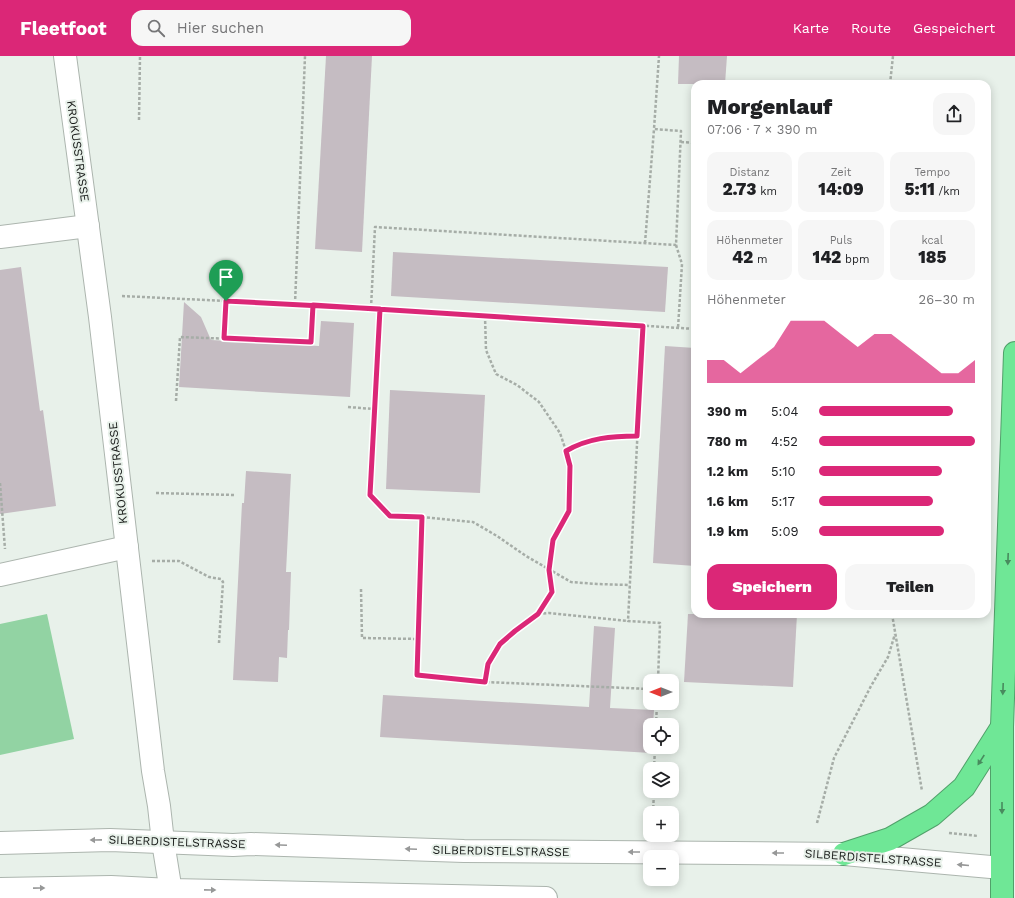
<!DOCTYPE html>
<html lang="de">
<meta charset="utf-8">
<style>
:root{--surface:#fff;--page:#f6f6f6;--text:#202124;--muted:#757577;--accent:#db2777}
body{margin:0;font-family:"Work Sans",sans-serif;background:var(--page);color:var(--text);height:100vh;display:flex;flex-direction:column;font-size:15px;white-space:nowrap}
*{box-sizing:border-box;margin:0}
p{font-size:13px;color:var(--muted)}
.icon{flex:none;width:22px;height:22px;fill:none;stroke:currentColor;stroke-width:2;stroke-linecap:round;stroke-linejoin:round}
.map{position:relative;flex:1;overflow:hidden}
.details{position:absolute;left:691px;top:24px;width:300px;height:538px;display:flex;flex-direction:column;background:var(--surface);border-radius:12px;box-shadow:0 2px 10px #0003}
.details>*{flex:none}
.needle{width:26px;rotate:270deg}
.buttons{position:absolute;left:643px;top:618px;display:grid;gap:8px}
.buttons a{display:grid;place-items:center;width:36px;height:36px;border-radius:8px;background:var(--surface);box-shadow:0 2px 10px #0003;font-size:20px}
.pin{position:absolute;display:grid;place-items:center;width:34px;height:34px;color:#fff;margin:-41px -17px;border-radius:50% 50% 50% 0;rotate:-45deg;box-shadow:0 0 4px #0007}
.pin .icon{rotate:45deg}
.round{display:grid;place-items:center;flex:none;width:42px;height:42px;border-radius:12px;background:var(--page)}
.overview{display:flex;align-items:center;justify-content:space-between;height:68px;padding:0 16px}
h1{font-size:22px;font-weight:800;line-height:30px}
.metrics{display:grid;grid-template-columns:repeat(3,1fr);gap:6px;height:68px;padding:4px 16px}
.metrics div{display:grid;align-content:center;border-radius:10px;background:var(--page);text-align:center}
.metrics b{font-size:17px;font-weight:800}
.metrics small{font-size:11px;font-weight:400}
.metrics p{font-size:11px}
.chart{height:112px;padding:8px 16px}
.chart p{display:flex;justify-content:space-between}
.chart svg{width:100%;height:72px;margin-top:4px;fill:var(--accent);opacity:.7}
.primary-button{display:flex;gap:8px;margin-top:auto;padding:8px 16px}
.primary-button a{flex:1;height:46px;border-radius:12px;background:var(--accent);color:#fff;font-size:16px;font-weight:800;line-height:46px;text-align:center}
.primary-button a+a{background:var(--page);color:var(--text)}
ul{padding:0 16px;list-style:none;font-size:13px}
li{display:grid;grid-template-columns:64px 48px 1fr;align-items:center;height:30px}
li i{height:10px;border-radius:5px;background:var(--accent)}
header{display:flex;align-items:center;gap:24px;box-sizing:border-box;height:56px;padding:0 20px;background:var(--accent);color:#fff}
header strong{font-size:19px}
nav{display:flex;gap:22px;margin-inline-start:auto;font-size:14px}
.search{width:280px;height:36px;background:var(--page);display:flex;align-items:center;gap:10px;box-sizing:border-box;padding:0 14px;border-radius:12px;color:var(--muted);font-size:15px}
.map>svg:first-child{display:block}
</style>
<header>
<strong>Fleetfoot</strong>
<div class="search"><svg class="icon" aria-label="search" viewBox="0 0 24 24"><circle cx="10" cy="10" r="6"/><path d="M15 15l6 6"/></svg>Hier suchen</div>
<nav><a>Karte</a><a>Route</a><a>Gespeichert</a></nav>
</header>
<div class="map">
<svg width="1015" height="842" viewBox="0 0 1015 842">
<rect width="100%" height="100%" fill="#e8f1ea"/>
<polygon fill="#92d3a3" points="47,558 74,683 0,699 0,568"/>
<g fill="#c5bcc2">
<polygon points="326,0 372,0 362,196 315,193"/>
<polygon points="679,0 727,0 725,28 678,28"/>
<polygon points="393,196 668,211 665,256 391,240"/>
<polygon points="21,211 40,355 43,354 56,450 0,458 0,214"/>
<polygon points="184,246 201,261 211,284 319,290 321,265 354,267 350,341 179,331"/>
<polygon points="665,290 695,292 695,510 653,507"/>
<polygon points="390,334 485,339 480,437 386,433"/>
<polygon points="246,415 291,418 286,516 291,516 289,574 288,574 287,602 279,601 278,626 233,624 242,447 244,447"/>
<polygon points="688,558 797,558 793,631 684,626"/>
<polygon points="594,570 615,572 610,652 654,654 653,669 650,669 650,691 652,691 651,697 380,681 383,639 589,651"/>
</g>
<g fill="none" stroke-linecap="round" stroke-linejoin="round">
<defs>
<g id="minor">
<polyline points="65,0 100,261 153,715 159,750 163,786 172,842"/>
<polyline points="0,181 88,170"/>
<polyline points="0,519 127,491"/>
<polyline points="0,787 110,784 233,789 251,788 464,795 844,798 1002,812"/>
<polyline points="0,833 111,831 171,834 546,842"/>
</g>
<g id="highway">
<polyline points="844,798 890,783 932,759 964,731 1002,671"/>
<polyline points="1002,842 1002,671 1015,297"/>
</g>
</defs>
<use href="#minor" stroke="#acb5ae" stroke-width="24"/>
<use href="#highway" stroke="#51a06a" stroke-width="24"/>
<g stroke="#a6ada7" stroke-width="2.5" stroke-dasharray="3 2" stroke-linecap="butt">
<polyline points="890,28 893,0"/>
<polyline points="139,64 140,0"/>
<polyline points="681,86 695,87"/>
<polyline points="645,187 654,73"/>
<polyline points="676,189 682,208 678,272"/>
<polyline points="122,240 371,252 695,273"/>
<polyline points="295,248 305,0"/>
<polyline points="371,252 375,171 676,189 681,75 654,73 659,0"/>
<polyline points="379,253 370,439 390,460 422,461 417,619 485,626 650,633"/>
<polyline points="485,260 486,294 496,318 517,329 539,346 560,377 571,410 569,455 553,484 549,514 552,536 538,558"/>
<polyline points="643,270 628,565 660,567 658,625"/>
<polyline points="224,285 226,245"/>
<polyline points="311,290 313,249"/>
<polyline points="176,345 180,281 311,286"/>
<polyline points="348,351 374,353"/>
<path d="M566 395C588 382 612 380 637 380"/>
<polyline points="0,427 5,493"/>
<polyline points="156,437 235,439"/>
<polyline points="422,461 473,466 497,480 526,500 571,526 597,528 629,529"/>
<polyline points="152,505 179,505 209,521 221,523 223,526 219,587"/>
<polyline points="361,533 362,582 418,583"/>
<polyline points="892,558 922,735"/>
<polyline points="485,626 489,608 500,588 515,575 538,558 549,557 628,565"/>
<polyline points="656,669 657,647"/>
<polyline points="654,713 655,691"/>
<polyline points="653,757 654,735"/>
<polyline points="817,767 834,702 871,630 888,601 895,578"/>
<polyline points="949,777 978,780"/>
</g>
<use href="#minor" stroke="#fff" stroke-width="22"/>
<use href="#highway" stroke="#6fe796" stroke-width="22"/>
</g>
<defs><path id="oneway-solid" d="M-6-.8H1V-3.2L6.5 0L1 3.2V.8H-6Z"/></defs>
<g fill="#488b5e">
<use href="#oneway-solid" transform="translate(1008 503) rotate(92)"/>
<use href="#oneway-solid" transform="translate(1003 633) rotate(92)"/>
<use href="#oneway-solid" transform="translate(981 704) rotate(123)"/>
<use href="#oneway-solid" transform="translate(1002 752) rotate(90)"/>
</g>
<g fill="#979898">
<use href="#oneway-solid" transform="translate(96 784) rotate(179)"/>
<use href="#oneway-solid" transform="translate(281 789) rotate(-178)"/>
<use href="#oneway-solid" transform="translate(411 793) rotate(-178)"/>
<use href="#oneway-solid" transform="translate(634 796) rotate(-180)"/>
<use href="#oneway-solid" transform="translate(778 797) rotate(-180)"/>
<use href="#oneway-solid" transform="translate(963 809) rotate(-175)"/>
<use href="#oneway-solid" transform="translate(39 832) rotate(-1)"/>
<use href="#oneway-solid" transform="translate(210 834) rotate(1)"/>
</g>
<g fill="none" stroke-linecap="round" stroke-linejoin="round">
<defs>
<path id="route" d="M226 245 380 253 370 439 390 460 422 461 417 619 485 626 488 608 500 588 515 575 538 558 552 536 549 514 553 484 569 455 570 410 566 395C588 382 612 380 637 380L643 270 313 249 311 286 224 282 226 245"/>
</defs>
<use href="#route" stroke="#fff" stroke-width="8"/>
<use href="#route" stroke="#db2777" stroke-width="5"/>
</g>
<g text-anchor="middle" stroke-width="4" stroke-linejoin="round" paint-order="stroke">
<g font-size="12" fill="#181b19" stroke="#e8f1ea">
<text transform="translate(78 95) rotate(82)" y="4">KROKUSSTRASSE</text>
<text transform="translate(118 417) rotate(-96)" y="4">KROKUSSTRASSE</text>
<text transform="translate(177 786) rotate(2)" y="4">SILBERDISTELSTRASSE</text>
<text transform="translate(501 795) rotate(1)" y="4">SILBERDISTELSTRASSE</text>
<text transform="translate(873 802) rotate(4)" y="4">SILBERDISTELSTRASSE</text>
</g>
</g>
</svg>
<div class="buttons">
<a><svg class="needle" viewBox="-14 -14 28 28"><path d="M0-13l5 13h-10z" fill="#e53935"/><path d="M0 13l5-13h-10z" fill="#757577"/></svg></a>
<a><svg class="icon" aria-label="locate" viewBox="0 0 24 24"><circle cx="12" cy="12" r="6"/><path d="M12 2v4M12 18v4M2 12h4M18 12h4"/></svg></a>
<a><svg class="icon" aria-label="layers" viewBox="0 0 24 24"><path d="M12 4l9 5-9 5-9-5zM3 14l9 5 9-5"/></svg></a>
<a>+</a>
<a>−</a>
</div>
<div class="pin" style="left:226px;top:245px;background:#1e9e55"><svg class="icon" aria-label="arrive" viewBox="0 0 24 24"><path d="M6 21V4h12l-3 4 3 4H6"/></svg></div>
<section class="details">
<div class="overview"><div><h1>Morgenlauf</h1><p>07:06 · 7 × 390 m</p></div><a class="round"><svg class="icon" aria-label="share" viewBox="0 0 24 24"><path d="M12 15V3M7 8l5-5 5 5M5 13v7h14v-7"/></svg></a></div>
<div class="metrics">
<div><p>Distanz</p><b>2.73<small> km</small></b></div>
<div><p>Zeit</p><b>14:09</b></div>
<div><p>Tempo</p><b>5:11<small> /km</small></b></div>
</div>
<div class="metrics">
<div><p>Höhenmeter</p><b>42<small> m</small></b></div>
<div><p>Puls</p><b>142<small> bpm</small></b></div>
<div><p>kcal</p><b>185</b></div>
</div>
<div class="chart"><p><span>Höhenmeter</span>26–30 m</p>
<svg viewBox="0 0 160 44" preserveAspectRatio="none"><path d="M0 44V30L10 30L20 38L30 30L40 22L50 6L60 6L70 6L80 14L90 22L100 14L110 14L120 22L130 30L140 38L150 38L160 30V44z"/></svg>
</div>
<ul>
<li><b>390 m</b>5:04<i style="width:86%"></i></li>
<li><b>780 m</b>4:52<i style="width:100%"></i></li>
<li><b>1.2 km</b>5:10<i style="width:79%"></i></li>
<li><b>1.6 km</b>5:17<i style="width:73%"></i></li>
<li><b>1.9 km</b>5:09<i style="width:80%"></i></li>
</ul>
<div class="primary-button"><a>Speichern</a><a>Teilen</a></div>
</section>
</div>
